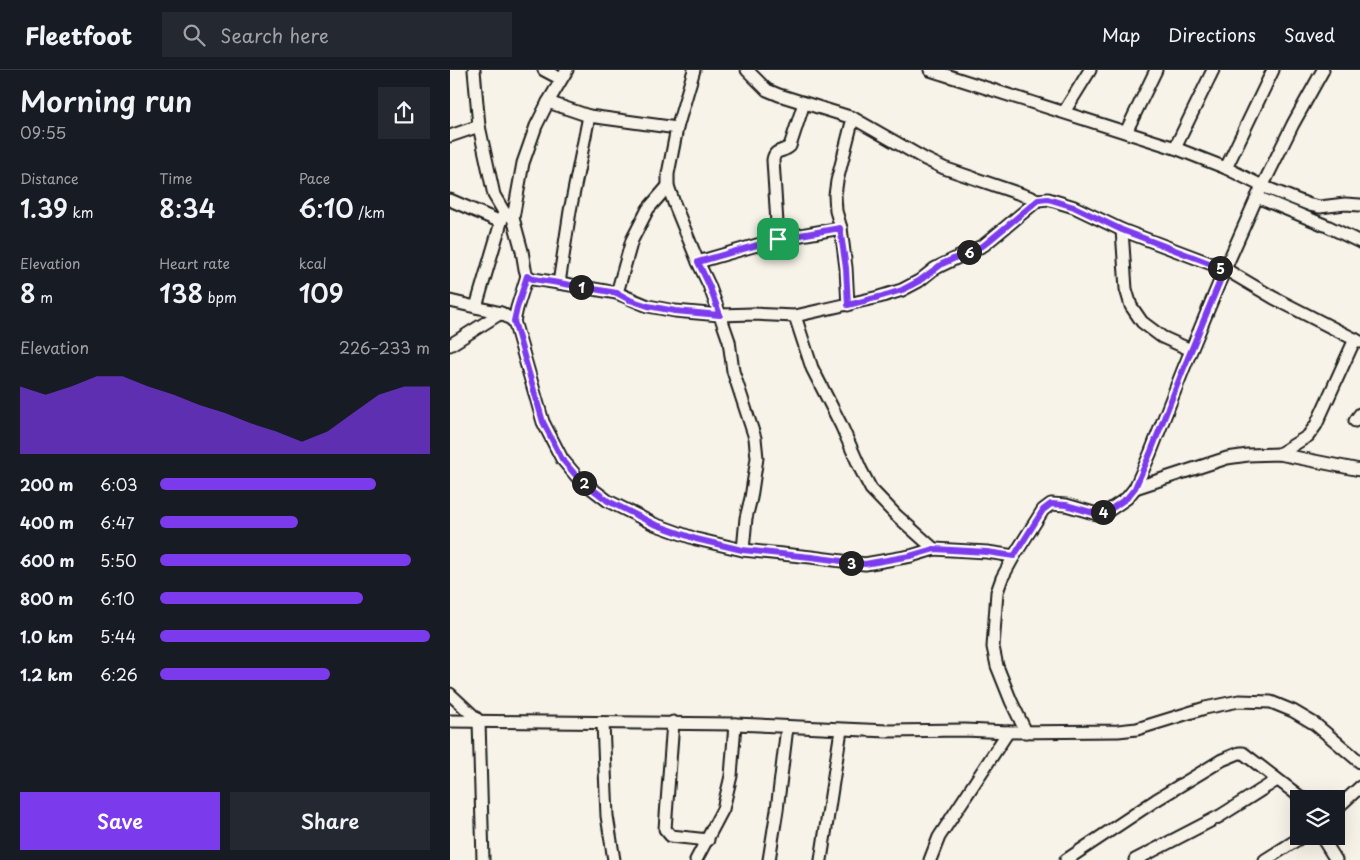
<!DOCTYPE html>
<meta charset="utf-8">
<style>
:root{--surface:#171b24;--page:#242831;--text:#f1f3f6;--muted:#9ea1a6;--line:#363941;--accent:#7c3aed}
body{margin:0;font-family:"Playpen Sans",sans-serif;background:var(--page);color:var(--text);height:100vh;display:flex;flex-direction:column;font-size:19px;white-space:nowrap}
*{box-sizing:border-box;margin:0}
p{font-size:16px;color:var(--muted)}
.icon{flex:none;width:28px;height:28px;fill:none;stroke:currentColor;stroke-width:2;stroke-linecap:round;stroke-linejoin:round}
.map{position:relative;flex:1;overflow:hidden}
.panel{display:flex;flex-direction:column;background:var(--surface);width:450px}
.panel>*{flex:none}
.buttons{position:absolute;left:840px;top:720px;display:grid;gap:10px}
.buttons a{display:grid;place-items:center;width:55px;height:55px;border-radius:0px;background:var(--surface);box-shadow:0 5px 20px #0002;font-size:25px}
.pin{position:absolute;display:grid;place-items:center;width:42px;height:42px;color:#fff;margin:-21px;border-radius:10px;box-shadow:0 2px 8px #0006}
.km{position:absolute;width:25px;height:25px;margin:-12px;border-radius:50%;background:#222;color:#fff;font-size:14px;line-height:25px;text-align:center}
.round{display:grid;place-items:center;flex:none;width:52px;height:52px;border-radius:0px;background:var(--page)}
.summary{display:flex;align-items:center;justify-content:space-between;height:85px;padding:0 20px}
h1{font-size:28px;font-weight:600;line-height:38px}
.stats{display:grid;grid-template-columns:repeat(3,1fr);gap:8px;height:85px;padding:5px 20px}
.stats div{display:grid;align-content:center}
.stats b{font-size:25px;font-weight:600}
.stats small{font-size:14px;font-weight:400}
.stats p{font-size:14px}
.chart{height:140px;padding:10px 20px}
.chart p{display:flex;justify-content:space-between}
.chart svg{width:100%;height:90px;margin-top:5px;fill:var(--accent);opacity:.7}
.cta{display:flex;gap:10px;margin-top:auto;padding:10px 20px}
.cta a{flex:1;height:58px;border-radius:0px;background:var(--accent);color:#fff;font-size:20px;font-weight:600;line-height:58px;text-align:center}
.cta a+a{background:var(--page);color:var(--text)}
ul{padding:0 20px;list-style:none;font-size:16px}
li{display:grid;grid-template-columns:80px 60px 1fr;align-items:center;height:38px}
li i{height:12px;border-radius:6px;background:var(--accent)}
header{display:flex;align-items:center;gap:30px;box-sizing:border-box;height:70px;padding:0 25px;background:var(--surface);border-bottom:1px solid var(--line)}
header strong{font-size:24px}
nav{display:flex;gap:28px;margin-inline-start:auto;font-size:18px}
.search{width:350px;height:45px;background:var(--page);display:flex;align-items:center;gap:12px;box-sizing:border-box;padding:0 18px;border-radius:0px;color:var(--muted);font-size:19px}
main{display:flex;flex:1;min-height:0}
.map>svg:first-child{display:block}
</style>
<header>
<strong>Fleetfoot</strong>
<div class="search"><svg class="icon" aria-label="search" viewBox="0 0 24 24"><circle cx="10" cy="10" r="6"/><path d="M15 15l6 6"/></svg>Search here</div>
<nav><a>Map</a><a>Directions</a><a>Saved</a></nav>
</header>
<main>
<section class="panel">
<div class="summary"><div><h1>Morning run</h1><p>09:55</p></div><a class="round"><svg class="icon" aria-label="share" viewBox="0 0 24 24"><path d="M12 15V3M7 8l5-5 5 5M5 13v7h14v-7"/></svg></a></div>
<div class="stats">
<div><p>Distance</p><b>1.39<small> km</small></b></div>
<div><p>Time</p><b>8:34</b></div>
<div><p>Pace</p><b>6:10<small> /km</small></b></div>
</div>
<div class="stats">
<div><p>Elevation</p><b>8<small> m</small></b></div>
<div><p>Heart rate</p><b>138<small> bpm</small></b></div>
<div><p>kcal</p><b>109</b></div>
</div>
<div class="chart"><p><span>Elevation</span>226–233 m</p>
<svg viewBox="0 0 160 44" preserveAspectRatio="none"><path d="M0 44V11L10 15L20 11L30 6L40 6L50 11L60 15L70 20L80 24L90 29L100 33L110 38L120 33L130 24L140 15L150 11L160 11V44z"/></svg>
</div>
<ul>
<li><b>200 m</b>6:03<i style="width:80%"></i></li>
<li><b>400 m</b>6:47<i style="width:51%"></i></li>
<li><b>600 m</b>5:50<i style="width:93%"></i></li>
<li><b>800 m</b>6:10<i style="width:75%"></i></li>
<li><b>1.0 km</b>5:44<i style="width:100%"></i></li>
<li><b>1.2 km</b>6:26<i style="width:63%"></i></li>
</ul>
<div class="cta"><a>Save</a><a>Share</a></div>
</section>
<div class="map">
<svg width="910" height="790" viewBox="0 0 910 790">
<rect width="100%" height="100%" fill="#f7f3e8"/>
<filter id="ink" filterUnits="userSpaceOnUse"><feTurbulence type="fractalNoise" baseFrequency=".02" numOctaves="2"/><feDisplacementMap in="SourceGraphic" scale="10" xChannelSelector="R" yChannelSelector="G"/><feConvolveMatrix kernelMatrix="1 2 1 2 8 2 1 2 1" color-interpolation-filters="sRGB"/></filter>
<g filter="url(#ink)">
<g fill="none" stroke-linecap="round" stroke-linejoin="round">
<defs>
<g id="minor">
<polyline points="24,0 29,56 44,125 54,142 63,148"/>
<polyline points="94,0 111,9"/>
<polyline points="117,0 98,32 86,56 73,93 63,148 72,181 75,199 77,206 83,209 109,213 167,223 198,236 225,241 270,245 303,244 345,246 429,227 452,220 469,211 484,199 492,195 534,175 557,156 588,130"/>
<polyline points="244,0 227,58 218,104 218,116 224,133 248,192 259,215 270,245 279,271 283,301 305,368 307,388 301,428 296,448 293,480"/>
<polyline points="297,0 317,20 329,25 403,48 475,89 494,98 588,130 598,129 624,137 672,160 775,199 824,228 910,272"/>
<polyline points="480,0 725,78 776,98 812,116 860,135 870,137 895,134 910,135"/>
<polyline points="98,32 139,46 227,58"/>
<polyline points="614,42 640,0"/>
<polyline points="676,62 706,0"/>
<polyline points="0,66 29,56"/>
<polyline points="725,78 763,0"/>
<polyline points="776,98 823,0"/>
<polyline points="807,127 877,156 910,172"/>
<polyline points="0,130 51,152"/>
<polyline points="672,160 676,219 681,236 692,252 712,267 741,280"/>
<path d="M328 169 323 90C325 78 333 83 340 76L354 33"/>
<polyline points="248,192 328,169 391,158"/>
<polyline points="77,206 67,238 64,251 93,352 112,389 128,408 158,431 204,454 246,469 293,480 361,487 415,494 461,486 484,479 537,482 564,486"/>
<polyline points="109,213 120,141 139,46"/>
<polyline points="167,223 182,170 198,139 218,116"/>
<polyline points="0,231 51,243 64,251"/>
<polyline points="398,235 396,198 391,158 386,141 385,125 387,111 403,48"/>
<polyline points="26,237 54,142"/>
<polyline points="345,246 362,298 391,355 411,400 421,419 446,445 484,479"/>
<polyline points="0,275 51,243"/>
<polyline points="905,351 910,344"/>
<polyline points="829,384 858,366 866,355 905,269"/>
<polyline points="685,418 777,388 798,385 829,384 910,400"/>
<polyline points="0,624 29,651 33,790"/>
<polyline points="0,651 285,654 437,661 515,660 558,662 668,661 687,659 755,638 789,631 821,632 843,641 865,654 910,692"/>
<polyline points="223,652 215,759 221,766 258,770"/>
<polyline points="153,653 157,746 164,790"/>
<polyline points="576,662 561,631 547,596 543,577 547,522 552,508 564,486 593,440 601,434 616,435 647,444 658,441 677,428 685,418 700,384 733,300 775,199 807,127 843,54 873,0"/>
<polyline points="886,739 910,717"/>
<polyline points="871,766 886,790"/>
<polyline points="246,790 273,739 281,706 285,654"/>
<polyline points="319,790 327,740 337,657"/>
<polyline points="371,790 391,660"/>
<polyline points="480,790 489,767 558,662"/>
<polyline points="616,790 706,730 772,690 789,683 793,683 853,729"/>
<polyline points="685,790 770,746 827,710"/>
<polyline points="815,790 853,766"/>
</g>
</defs>
<use href="#minor" stroke="#1c1c1c" stroke-width="15"/>
<use href="#minor" stroke="#f7f3e8" stroke-width="11"/>
</g>
</g>
<g fill="none" stroke-linecap="round" stroke-linejoin="round" filter="url(#ink)">
<defs>
<polygon id="route" points="598,129 624,137 672,160 775,199 733,300 700,384 685,418 677,428 658,441 647,444 616,435 601,434 593,440 564,486 537,482 484,479 460,486 415,494 361,487 292,480 246,469 204,454 158,431 128,408 112,389 93,352 64,251 67,238 77,206 83,209 109,213 167,223 180,230 198,236 225,241 270,245 259,215 248,192 328,169 390,158 396,198 398,235 429,227 452,220 469,211 492,194 534,175 557,156 588,130"/>
</defs>
<use href="#route" stroke="#fff" stroke-width="10"/>
<use href="#route" stroke="#7c3aed" stroke-width="6"/>
</g>
</svg>
<div class="buttons">
<a><svg class="icon" aria-label="layers" viewBox="0 0 24 24"><path d="M12 4l9 5-9 5-9-5zM3 14l9 5 9-5"/></svg></a>
</div>
<div class="pin" style="left:328px;top:169px;background:#1e9e55"><svg class="icon" aria-label="arrive" viewBox="0 0 24 24"><path d="M6 21V4h12l-3 4 3 4H6"/></svg></div>
<b class="km" style="left:131px;top:217px">1</b>
<b class="km" style="left:134px;top:413px">2</b>
<b class="km" style="left:401px;top:493px">3</b>
<b class="km" style="left:653px;top:442px">4</b>
<b class="km" style="left:770px;top:198px">5</b>
<b class="km" style="left:519px;top:182px">6</b>
</div>
</main>
